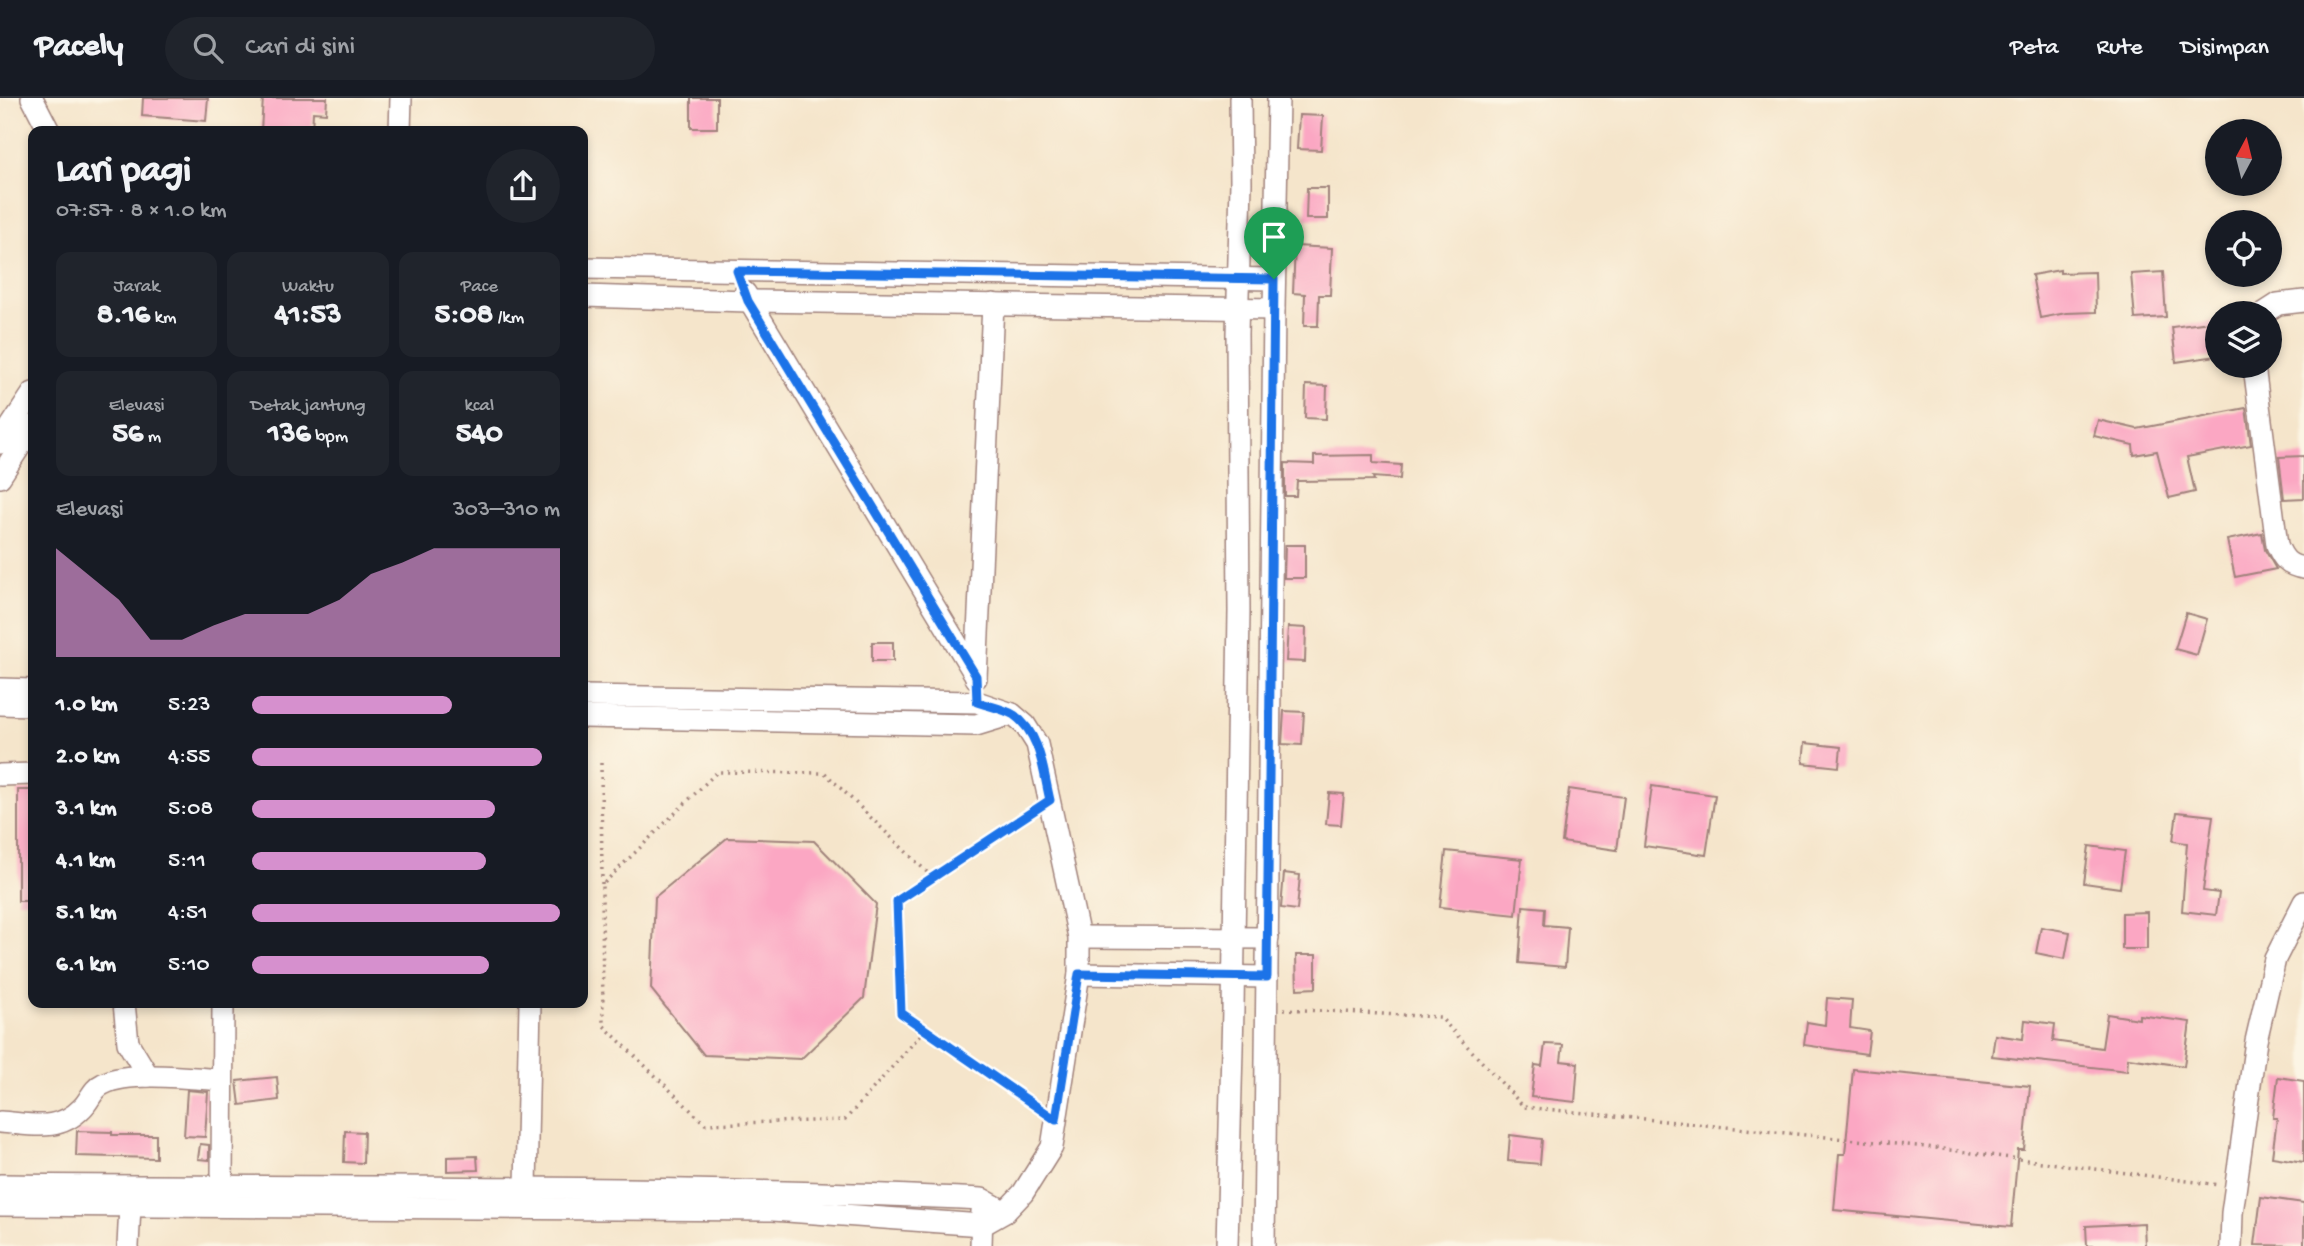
<!DOCTYPE html>
<html lang="id">
<meta charset="utf-8">
<style>
:root{--surface:#171b24;--page:#20242c;--text:#f1f3f6;--muted:#9ea1a6;--line:#363941;--accent:#d690ce}
body{margin:0;font-family:"Gochi Hand",sans-serif;background:var(--page);color:var(--text);height:100vh;display:flex;flex-direction:column;font-size:26px;white-space:nowrap}
*{box-sizing:border-box;margin:0}
p{font-size:23px;color:var(--muted)}
.icon{flex:none;width:38px;height:38px;fill:none;stroke:currentColor;stroke-width:2;stroke-linecap:round;stroke-linejoin:round}
.map{position:relative;flex:1;overflow:hidden}
.side{position:absolute;left:28px;top:28px;width:560px;height:882px;display:flex;flex-direction:column;background:var(--surface);border-radius:14px;box-shadow:0 4px 10px #0003}
.side>*{flex:none}
.needle{width:46px;rotate:7deg}
.tools{position:absolute;left:2205px;top:21px;display:grid;gap:14px}
.tools a{display:grid;place-items:center;width:77px;height:77px;border-radius:50%;background:var(--surface);box-shadow:0 4px 10px #0003;font-size:35px}
.pin{position:absolute;display:grid;place-items:center;width:60px;height:60px;color:#fff;margin:-72px -30px;border-radius:50% 50% 50% 0;rotate:-45deg;box-shadow:0 0 7px #0007}
.pin .icon{rotate:45deg}
.round{display:grid;place-items:center;flex:none;width:74px;height:74px;border-radius:37px;background:var(--page)}
.headline{display:flex;align-items:center;justify-content:space-between;height:119px;padding:0 28px}
h1{font-size:38px;font-weight:800;line-height:52px}
.metrics{display:grid;grid-template-columns:repeat(3,1fr);gap:10px;height:119px;padding:7px 28px}
.metrics div{display:grid;align-content:center;border-radius:14px;background:var(--page);text-align:center}
.metrics b{font-size:30px;font-weight:800}
.metrics small{font-size:19px;font-weight:400}
.metrics p{font-size:19px}
.chart{height:196px;padding:14px 28px}
.chart p{display:flex;justify-content:space-between}
.chart svg{width:100%;height:126px;margin-top:7px;fill:var(--accent);opacity:.7}
ul{padding:0 28px;list-style:none;font-size:23px}
li{display:grid;grid-template-columns:112px 84px 1fr;align-items:center;height:52px}
li i{height:18px;border-radius:9px;background:var(--accent)}
header{display:flex;align-items:center;gap:42px;box-sizing:border-box;height:98px;padding:0 35px;background:var(--surface);border-bottom:2px solid var(--line)}
header strong{font-size:33px}
nav{display:flex;gap:38px;margin-inline-start:auto;font-size:24px}
.search{width:490px;height:63px;background:var(--page);display:flex;align-items:center;gap:18px;box-sizing:border-box;padding:0 24px;border-radius:38px;color:var(--muted);font-size:26px}
.map>svg:first-child{display:block}
</style>
<header>
<strong>Pacely</strong>
<div class="search"><svg class="icon" aria-label="search" viewBox="0 0 24 24"><circle cx="10" cy="10" r="6"/><path d="M15 15l6 6"/></svg>Cari di sini</div>
<nav><a>Peta</a><a>Rute</a><a>Disimpan</a></nav>
</header>
<div class="map">
<svg width="2304" height="1148" viewBox="0 0 2304 1148">
<rect width="100%" height="100%" fill="#fcf5e5"/>
<filter id="ink" filterUnits="userSpaceOnUse"><feTurbulence type="fractalNoise" baseFrequency=".0143" numOctaves="2"/><feDisplacementMap in="SourceGraphic" scale="14" xChannelSelector="R" yChannelSelector="G"/><feConvolveMatrix kernelMatrix="1 2 1 2 8 2 1 2 1" color-interpolation-filters="sRGB"/></filter>
<filter id="wash" filterUnits="userSpaceOnUse"><feTurbulence type="fractalNoise" baseFrequency=".00686" numOctaves="4" result="noise"/><feDisplacementMap in="SourceGraphic" scale="28" xChannelSelector="R" yChannelSelector="G"/><feGaussianBlur stdDeviation="1.57" result="paint"/><feColorMatrix in="noise" values="0 0 0 0 0 0 0 0 0 0 0 0 0 0 0 0 0 1.4 0 .05"/><feComposite in="paint" operator="in"/></filter>
<g filter="url(#wash)">
<rect width="100%" height="100%" fill="#f5e5cb"/>
<g id="blocks">
<g fill="#fba7c3">
<polygon points="143,0 208,0 206,23 142,18"/>
<polygon points="263,0 327,0 326,15 313,14 312,33 261,33"/>
<rect x="691" y="0" width="26" height="30"/>
<polygon points="1299,17 1323,18 1321,52 1297,51"/>
<polygon points="1307,90 1328,90 1328,121 1306,121"/>
<polygon points="1295,148 1332,150 1330,197 1319,197 1318,228 1304,228 1305,196 1293,195"/>
<polygon points="2060,172 2060,175 2095,174 2096,214 2066,215 2040,220 2032,177"/>
<polygon points="2163,174 2166,219 2135,221 2131,176"/>
<polygon points="2217,223 2217,258 2176,264 2172,229"/>
<polygon points="1306,287 1327,288 1326,321 1305,320"/>
<polygon points="2246,310 2251,347 2187,359 2195,394 2169,400 2157,353 2134,357 2133,347 2094,338 2098,322 2137,331"/>
<polygon points="1373,357 1373,365 1401,367 1400,381 1373,379 1374,382 1297,383 1296,398 1285,398 1285,365 1314,366 1314,358"/>
<polygon points="2304,358 2304,400 2284,401 2279,359"/>
<polygon points="2262,435 2265,452 2276,471 2235,479 2227,442"/>
<polygon points="1285,447 1305,447 1305,480 1284,480"/>
<polygon points="2186,515 2207,521 2197,557 2175,551"/>
<polygon points="1288,529 1306,530 1305,564 1286,563"/>
<rect x="872" y="544" width="21" height="19"/>
<polygon points="1284,613 1304,614 1302,647 1282,646"/>
<polygon points="1805,645 1841,649 1839,669 1803,665"/>
<polygon points="1652,688 1715,697 1706,757 1644,748"/>
<polygon points="1569,691 1624,699 1617,752 1562,744"/>
<rect x="18" y="692" width="15" height="111"/>
<polygon points="1329,695 1344,696 1341,727 1326,726"/>
<polygon points="2177,714 2213,718 2203,793 2219,795 2216,817 2182,813 2187,745 2173,743"/>
<polygon points="727,740 814,743 876,806 864,900 801,961 704,957 651,891 655,799"/>
<polygon points="2089,748 2125,753 2120,790 2084,785"/>
<polygon points="1446,753 1522,761 1516,817 1440,809"/>
<polygon points="1284,775 1300,777 1297,812 1281,810"/>
<polygon points="1523,808 1545,810 1544,827 1568,829 1565,869 1519,865"/>
<polygon points="2147,814 2147,851 2122,851 2122,815"/>
<polygon points="2041,829 2070,834 2065,861 2036,855"/>
<polygon points="1296,857 1316,857 1316,890 1297,891"/>
<polygon points="1827,900 1852,902 1850,930 1870,933 1867,956 1804,947 1807,924 1825,927"/>
<polygon points="2107,916 2139,921 2139,917 2190,924 2184,968 2128,960 2127,973 1992,958 1995,937 2023,941 2025,922 2055,926 2053,943 2102,950"/>
<polygon points="1545,946 1563,947 1561,963 1578,965 1575,1004 1531,999 1535,967 1542,968"/>
<polygon points="1853,971 2030,988 2024,1052 2018,1052 2011,1129 1834,1112 1839,1056 1845,1056"/>
<polygon points="277,979 279,1002 240,1007 237,983"/>
<polygon points="2278,979 2304,983 2304,1064 2272,1059 2277,1020 2273,1020"/>
<polygon points="187,992 208,994 205,1039 184,1038"/>
<polygon points="77,1033 112,1034 112,1037 156,1037 156,1060 76,1058"/>
<polygon points="345,1033 364,1034 363,1065 344,1064"/>
<polygon points="1510,1037 1542,1041 1540,1066 1508,1063"/>
<polygon points="200,1046 209,1047 209,1062 198,1061"/>
<polygon points="477,1058 478,1072 447,1073 447,1059"/>
<polygon points="2261,1099 2304,1105 2304,1148 2255,1147"/>
<polygon points="2144,1125 2145,1148 2087,1148 2086,1128"/>
</g>
</g>
</g>
<g filter="url(#ink)">
<use href="#blocks" fill-opacity="0" stroke="#a0827b" stroke-width="2"/>
<g fill="none" stroke-linecap="round" stroke-linejoin="round">
<defs>
<g id="minor">
<polyline points="32,0 49,33"/>
<polyline points="400,33 401,0"/>
<polyline points="583,170 1274,181"/>
<polyline points="745,195 976,578"/>
<polyline points="583,198 748,203 1274,211"/>
<polyline points="2264,215 2278,206 2304,203"/>
<path d="M2254 268 2277 447C2283 461 2288 468 2304 470"/>
<polyline points="0,345 33,295"/>
<polyline points="0,379 33,328"/>
<polyline points="976,580 993,206"/>
<polyline points="0,591 33,592"/>
<polyline points="0,606 33,607"/>
<polyline points="583,619 976,627 1012,616"/>
<polyline points="0,677 33,676"/>
<polyline points="1079,839 1268,840"/>
<polyline points="1079,876 1267,879"/>
<polyline points="124,905 128,945 148,978"/>
<path d="M0 1024C31 1026 58 1035 82 1010 90 1003 92 991 103 986 128 972 193 980 222 982"/>
<path d="M0 1087C327 1090 655 1086 982 1101L1005 1114"/>
<polyline points="222,1089 223,905"/>
<polyline points="526,1089 530,905"/>
<polyline points="0,1107 773,1112 982,1127 1005,1114 1023,1095 1052,1049 1079,876 1079,839 1037,646 1025,627 1012,616 977,604 583,598"/>
<polyline points="128,1148 130,1108"/>
<polyline points="981,1148 982,1113"/>
<polyline points="1227,1148 1233,911 1239,513 1237,236 1241,85 1240,0"/>
<polyline points="1264,1148 1274,211 1278,0"/>
<polyline points="2231,1148 2232,1115 2256,943 2275,861 2304,804"/>
</g>
</defs>
<use href="#minor" stroke="#a0827b" stroke-width="24"/>
<g stroke="#a0827b" stroke-width="3.5" stroke-dasharray="2 5" stroke-linecap="butt">
<polyline points="601,665 602,787"/>
<polyline points="1032,714 897,803 901,915 1040,1011"/>
<polyline points="1284,911 1440,919 1524,1009 1927,1049 2219,1087"/>
<polyline points="925,932 845,1022 705,1026 603,927 602,787 717,674 825,675 933,780"/>
</g>
<use href="#minor" stroke="#fff" stroke-width="21"/>
</g>
</g>
<g fill="none" stroke-linecap="round" stroke-linejoin="round" filter="url(#ink)">
<defs>
<path id="route" d="M737 173 1274 181 1267 879 1079 876 1056 1022 901 915 897 803 1050 702C1043 673 1041 636 1014 617 1004 611 989 608 977 604L976 578 748 203Z"/>
</defs>
<use href="#route" stroke="#fff" stroke-width="14"/>
<use href="#route" stroke="#1a73e8" stroke-width="9"/>
</g>
</svg>
<div class="tools">
<a><svg class="needle" viewBox="-14 -14 28 28"><path d="M0-13l5 13h-10z" fill="#e53935"/><path d="M0 13l5-13h-10z" fill="#9ea1a6"/></svg></a>
<a><svg class="icon" aria-label="locate" viewBox="0 0 24 24"><circle cx="12" cy="12" r="6"/><path d="M12 2v4M12 18v4M2 12h4M18 12h4"/></svg></a>
<a><svg class="icon" aria-label="layers" viewBox="0 0 24 24"><path d="M12 4l9 5-9 5-9-5zM3 14l9 5 9-5"/></svg></a>
</div>
<div class="pin" style="left:1274px;top:181px;background:#1e9e55"><svg class="icon" aria-label="arrive" viewBox="0 0 24 24"><path d="M6 21V4h12l-3 4 3 4H6"/></svg></div>
<section class="side">
<div class="headline"><div><h1>Lari pagi</h1><p>07:57 · 8 × 1.0 km</p></div><a class="round"><svg class="icon" aria-label="share" viewBox="0 0 24 24"><path d="M12 15V3M7 8l5-5 5 5M5 13v7h14v-7"/></svg></a></div>
<div class="metrics">
<div><p>Jarak</p><b>8.16<small> km</small></b></div>
<div><p>Waktu</p><b>41:53</b></div>
<div><p>Pace</p><b>5:08<small> /km</small></b></div>
</div>
<div class="metrics">
<div><p>Elevasi</p><b>56<small> m</small></b></div>
<div><p>Detak jantung</p><b>136<small> bpm</small></b></div>
<div><p>kcal</p><b>540</b></div>
</div>
<div class="chart"><p><span>Elevasi</span>303–310 m</p>
<svg viewBox="0 0 160 44" preserveAspectRatio="none"><path d="M0 44V6L10 15L20 24L30 38L40 38L50 33L60 29L70 29L80 29L90 24L100 15L110 11L120 6L130 6L140 6L150 6L160 6V44z"/></svg>
</div>
<ul>
<li><b>1.0 km</b>5:23<i style="width:65%"></i></li>
<li><b>2.0 km</b>4:55<i style="width:94%"></i></li>
<li><b>3.1 km</b>5:08<i style="width:79%"></i></li>
<li><b>4.1 km</b>5:11<i style="width:76%"></i></li>
<li><b>5.1 km</b>4:51<i style="width:100%"></i></li>
<li><b>6.1 km</b>5:10<i style="width:77%"></i></li>
</ul>
</section>
</div>
